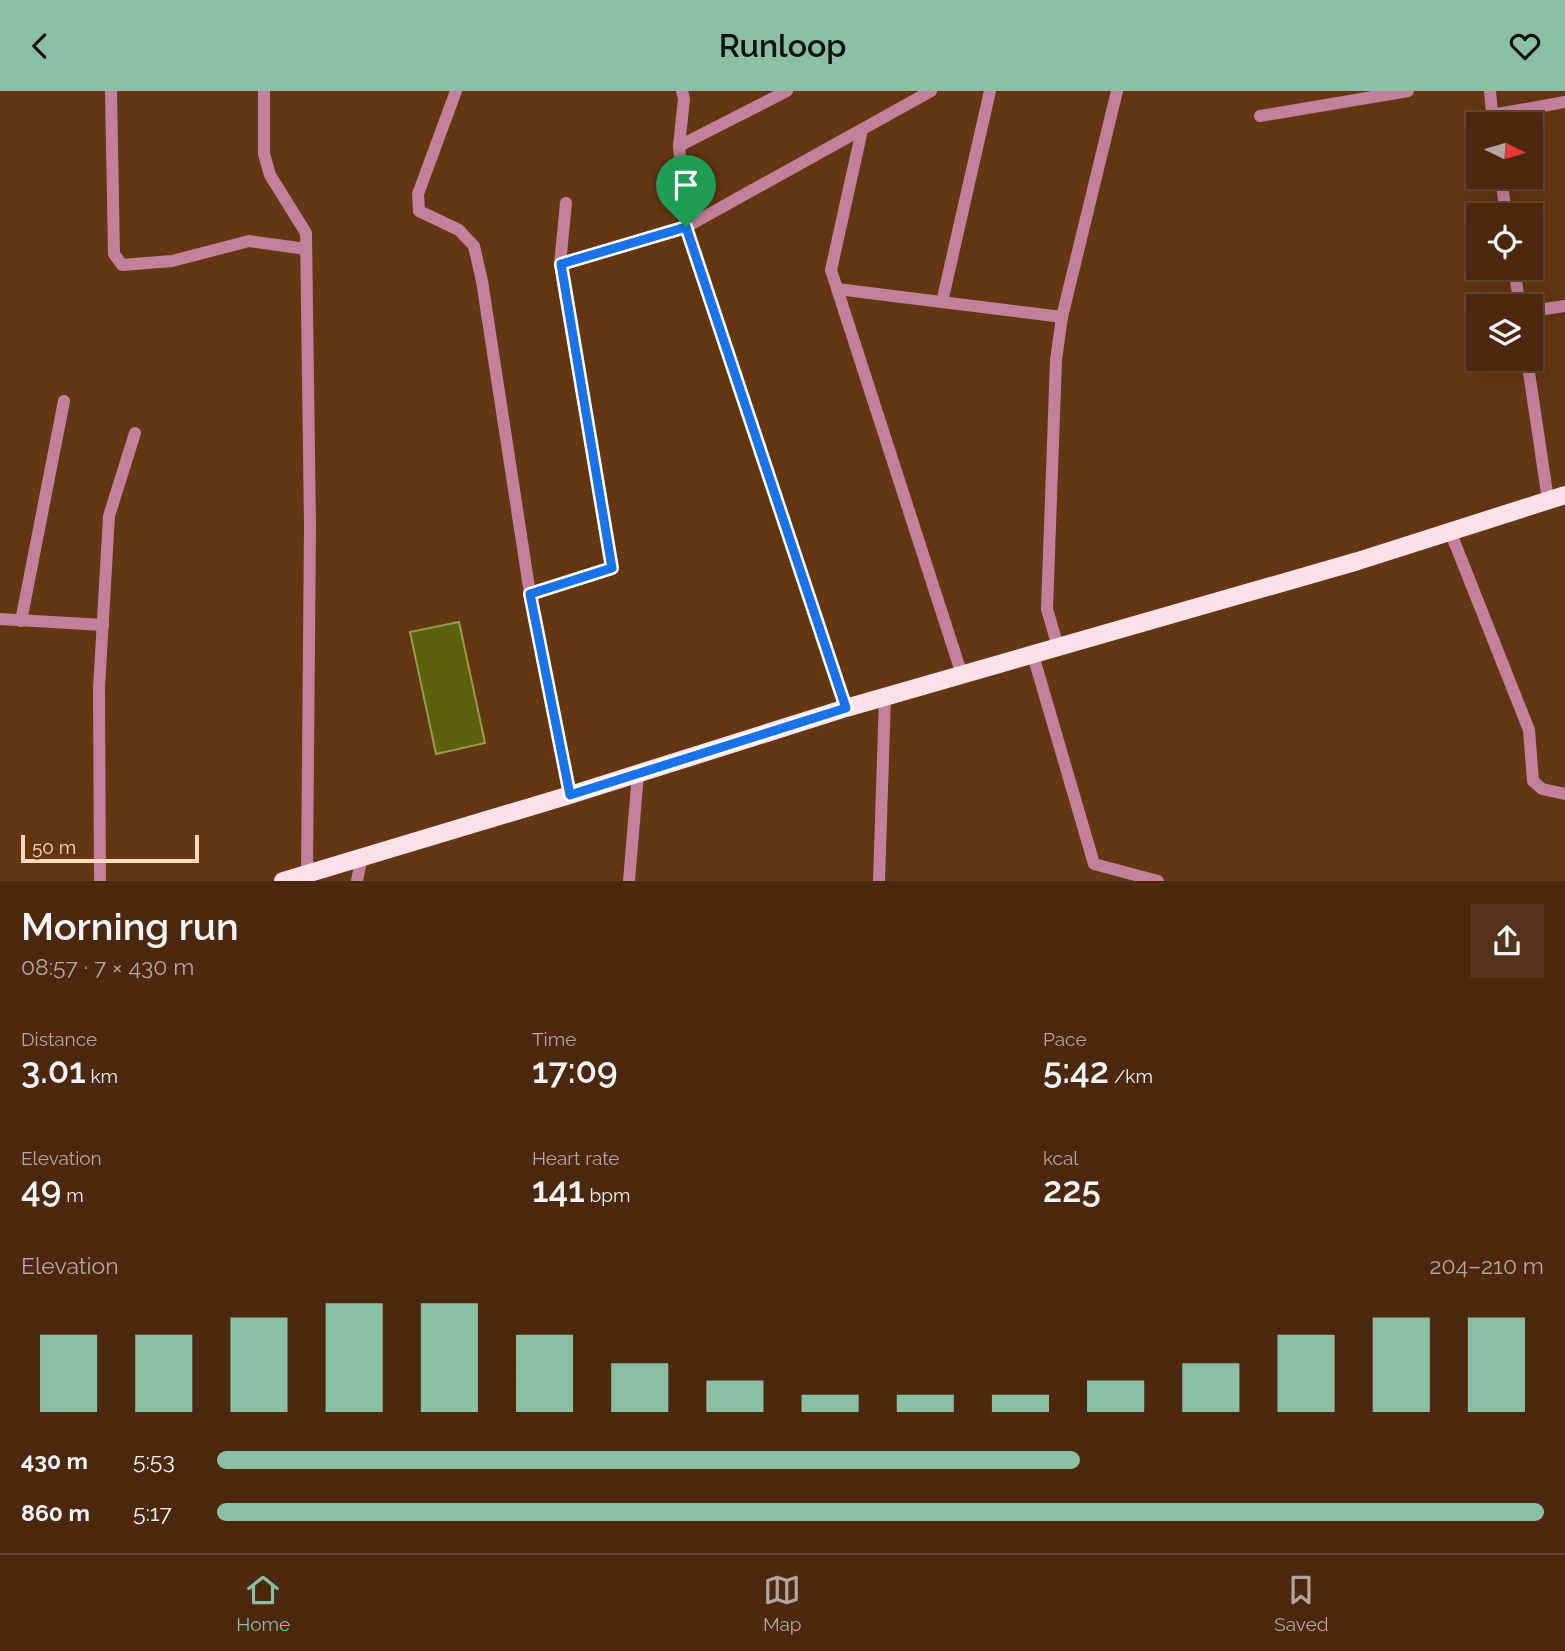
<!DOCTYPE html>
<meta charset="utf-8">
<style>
:root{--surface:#4c280e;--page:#56341c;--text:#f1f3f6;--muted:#b2a69e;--line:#63442e;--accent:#8abfa5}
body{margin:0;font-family:Raleway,sans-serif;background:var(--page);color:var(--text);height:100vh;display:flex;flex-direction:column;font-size:26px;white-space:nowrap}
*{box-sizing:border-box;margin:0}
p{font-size:23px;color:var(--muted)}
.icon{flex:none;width:38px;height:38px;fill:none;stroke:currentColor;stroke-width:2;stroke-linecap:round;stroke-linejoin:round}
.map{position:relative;height:790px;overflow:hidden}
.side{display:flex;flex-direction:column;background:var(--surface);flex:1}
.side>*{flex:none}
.needle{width:46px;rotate:95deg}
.controls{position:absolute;left:1466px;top:21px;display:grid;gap:14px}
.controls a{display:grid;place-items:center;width:77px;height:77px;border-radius:0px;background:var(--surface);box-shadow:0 7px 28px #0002,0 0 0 2px var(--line);font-size:35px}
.scale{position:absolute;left:21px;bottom:18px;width:178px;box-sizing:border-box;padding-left:7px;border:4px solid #fed9c2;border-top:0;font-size:19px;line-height:24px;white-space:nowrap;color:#fed9c2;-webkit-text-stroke:5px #653612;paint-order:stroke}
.pin{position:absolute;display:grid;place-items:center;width:60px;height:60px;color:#fff;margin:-72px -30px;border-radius:50% 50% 50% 0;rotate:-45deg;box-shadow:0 0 7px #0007}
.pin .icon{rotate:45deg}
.round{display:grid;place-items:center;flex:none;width:74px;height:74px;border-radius:0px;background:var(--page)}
.headline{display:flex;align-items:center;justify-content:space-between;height:119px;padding:0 21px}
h1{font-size:38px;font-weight:600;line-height:52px}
.stats{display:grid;grid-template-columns:repeat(3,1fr);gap:10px;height:119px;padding:7px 21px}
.stats div{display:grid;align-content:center}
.stats b{font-size:35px;font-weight:600}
.stats small{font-size:19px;font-weight:400}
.stats p{font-size:19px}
.chart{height:196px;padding:14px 21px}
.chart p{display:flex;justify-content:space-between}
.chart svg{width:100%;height:126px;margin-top:7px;stroke:var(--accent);stroke-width:6}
ul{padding:0 21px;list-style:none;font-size:23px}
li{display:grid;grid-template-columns:112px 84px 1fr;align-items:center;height:52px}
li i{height:18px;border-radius:9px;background:var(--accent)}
header{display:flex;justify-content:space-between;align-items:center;height:91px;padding:0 21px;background:var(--accent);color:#111;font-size:32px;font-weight:600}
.tab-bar{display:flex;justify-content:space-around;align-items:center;height:98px;border-top:2px solid var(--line);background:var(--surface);font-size:19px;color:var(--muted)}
.tab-bar a{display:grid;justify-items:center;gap:4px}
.tab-bar .current{color:var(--accent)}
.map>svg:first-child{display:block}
</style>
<header><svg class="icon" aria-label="back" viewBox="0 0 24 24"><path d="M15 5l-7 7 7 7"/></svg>Runloop<svg class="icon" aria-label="heart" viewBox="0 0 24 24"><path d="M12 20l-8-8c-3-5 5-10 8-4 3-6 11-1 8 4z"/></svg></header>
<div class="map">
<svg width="1565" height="790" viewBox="0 0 1565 790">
<rect width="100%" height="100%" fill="#653612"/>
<polygon fill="#5c620b" stroke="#949c4f" stroke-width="2" points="459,531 485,652 436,663 410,541"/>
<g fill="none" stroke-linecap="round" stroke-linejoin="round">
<g stroke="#c2809a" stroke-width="12">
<polyline points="111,0 114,163 122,174 172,170 249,150 306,158"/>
<polyline points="264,0 264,63 270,84 306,142 310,435 307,783"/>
<polyline points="456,0 418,103 419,120 459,139 474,155 482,190 530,503 570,704"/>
<polyline points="787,0 679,55 686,136 846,617"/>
<polyline points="1490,0 1493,33"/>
<polyline points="1492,24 1565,11"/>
<polyline points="1260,25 1408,0"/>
<polyline points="862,39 831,179 962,584"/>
<polyline points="679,55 684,8 682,0"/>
<polyline points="1501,86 1506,124"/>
<polyline points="560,173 566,112"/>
<polyline points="1514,177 1520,215"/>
<polyline points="837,198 1062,226"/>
<polyline points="942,211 990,0"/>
<polyline points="1531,220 1565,215"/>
<polyline points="1527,268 1548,409"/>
<polyline points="1450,440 1529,639 1533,690 1542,698 1565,703"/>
<polyline points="530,503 612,477 560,173 686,136 931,0"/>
<polyline points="0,528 103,534"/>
<polyline points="21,530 64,310"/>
<polyline points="1058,556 1047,518 1056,269 1062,226 1117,0"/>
<polyline points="1033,564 1094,773 1158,790"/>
<polyline points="100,790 99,597 109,425 135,342"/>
<polyline points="357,790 362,765"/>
<polyline points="629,790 638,683"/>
<polyline points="879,790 885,606"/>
</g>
<polyline stroke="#fce0ea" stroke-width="18" points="283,790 570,704 846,617 1358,470 1565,404"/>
</g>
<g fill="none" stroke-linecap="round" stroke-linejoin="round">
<defs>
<polygon id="route" points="686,136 846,617 570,704 530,503 612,477 561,173"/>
</defs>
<use href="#route" stroke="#fff" stroke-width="14"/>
<use href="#route" stroke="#1a73e8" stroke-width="9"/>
</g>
</svg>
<div class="controls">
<a><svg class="needle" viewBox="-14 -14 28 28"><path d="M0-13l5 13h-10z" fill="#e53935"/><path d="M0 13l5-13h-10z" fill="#b2a69e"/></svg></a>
<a><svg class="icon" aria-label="locate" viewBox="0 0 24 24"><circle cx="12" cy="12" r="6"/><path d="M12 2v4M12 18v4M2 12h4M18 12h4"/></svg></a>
<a><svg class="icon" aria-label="layers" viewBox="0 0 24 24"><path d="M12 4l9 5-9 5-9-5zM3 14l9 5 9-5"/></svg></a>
</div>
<div class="scale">50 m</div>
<div class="pin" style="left:686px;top:136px;background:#1e9e55"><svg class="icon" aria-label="arrive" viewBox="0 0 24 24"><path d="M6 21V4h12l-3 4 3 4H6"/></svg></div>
</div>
<section class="side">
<div class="headline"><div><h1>Morning run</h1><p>08:57 · 7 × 430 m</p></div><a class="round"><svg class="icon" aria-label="share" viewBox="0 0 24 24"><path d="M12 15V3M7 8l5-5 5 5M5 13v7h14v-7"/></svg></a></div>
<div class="stats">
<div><p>Distance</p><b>3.01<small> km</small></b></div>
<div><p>Time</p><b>17:09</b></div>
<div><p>Pace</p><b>5:42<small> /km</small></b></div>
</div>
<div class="stats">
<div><p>Elevation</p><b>49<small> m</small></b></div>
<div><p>Heart rate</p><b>141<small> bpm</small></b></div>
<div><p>kcal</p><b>225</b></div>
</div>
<div class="chart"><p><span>Elevation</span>204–210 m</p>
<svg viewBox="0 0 160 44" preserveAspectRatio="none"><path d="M5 44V17M15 44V17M25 44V11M35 44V6M45 44V6M55 44V17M65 44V27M75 44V33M85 44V38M95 44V38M105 44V38M115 44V33M125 44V27M135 44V17M145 44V11M155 44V11"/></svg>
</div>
<ul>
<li><b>430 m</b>5:53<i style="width:65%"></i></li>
<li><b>860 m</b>5:17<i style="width:100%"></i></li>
</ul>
</section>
<nav class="tab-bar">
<a class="current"><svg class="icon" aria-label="home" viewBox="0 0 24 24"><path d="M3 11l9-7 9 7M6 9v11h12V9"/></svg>Home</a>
<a><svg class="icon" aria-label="map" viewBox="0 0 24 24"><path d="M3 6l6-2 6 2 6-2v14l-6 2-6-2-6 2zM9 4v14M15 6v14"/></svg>Map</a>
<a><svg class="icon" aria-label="saved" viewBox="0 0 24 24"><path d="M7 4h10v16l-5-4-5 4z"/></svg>Saved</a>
</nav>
